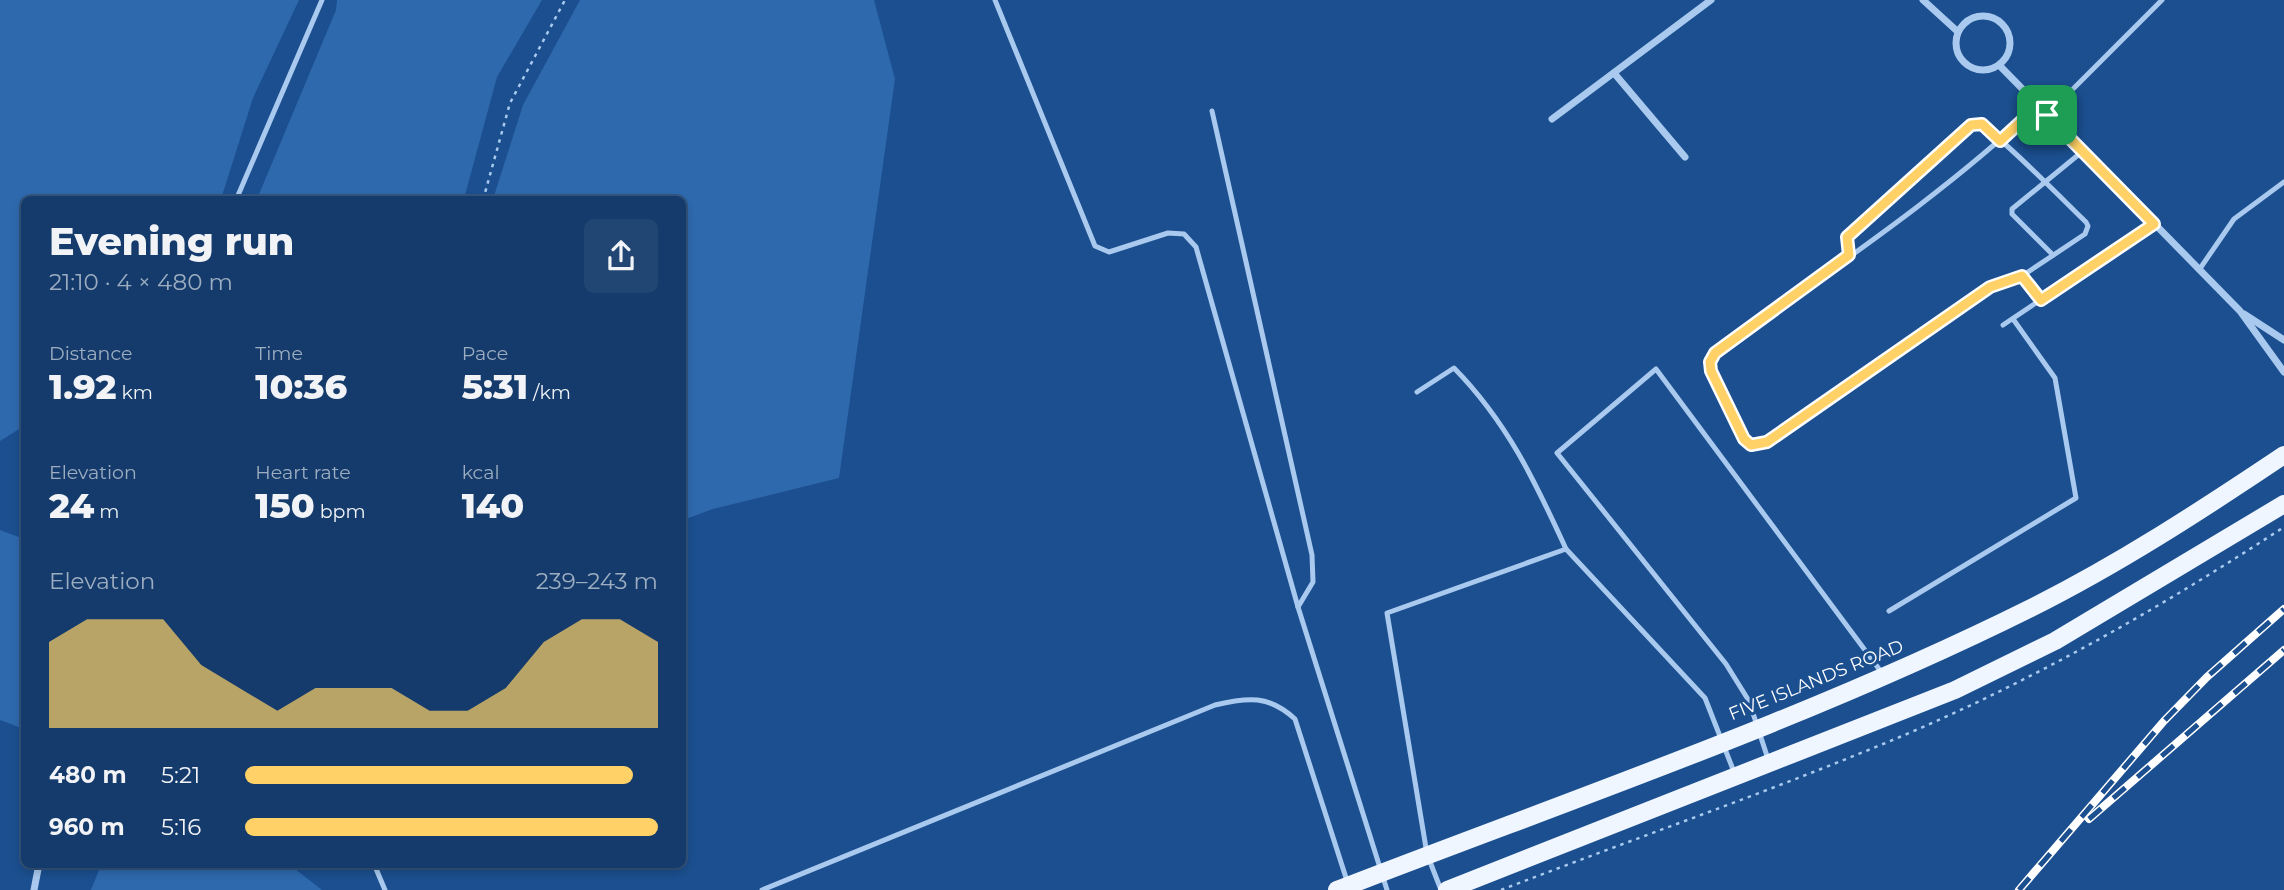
<!DOCTYPE html>
<meta charset="utf-8">
<style>
:root{--surface:#143b6b;--page:#214673;--text:#f1f3f6;--muted:#9dadc1;--line:#33557e;--accent:#ffd166}
body{margin:0;font-family:Montserrat,sans-serif;background:var(--page);color:var(--text);height:100vh;display:flex;flex-direction:column;font-size:26px;white-space:nowrap}
*{box-sizing:border-box;margin:0}
p{font-size:23px;color:var(--muted)}
.icon{flex:none;width:38px;height:38px;fill:none;stroke:currentColor;stroke-width:2;stroke-linecap:round;stroke-linejoin:round}
.map{position:relative;flex:1;overflow:hidden}
.details{position:absolute;left:21px;top:196px;width:665px;height:672px;display:flex;flex-direction:column;background:var(--surface);border-radius:10px;box-shadow:0 4px 10px #0003,0 0 0 2px var(--line)}
.details>*{flex:none}
.pin{position:absolute;display:grid;place-items:center;width:60px;height:60px;color:#fff;margin:-30px;border-radius:14px;box-shadow:0 4px 10px #0006}
.round{display:grid;place-items:center;flex:none;width:74px;height:74px;border-radius:10px;background:var(--page)}
.summary{display:flex;align-items:center;justify-content:space-between;height:119px;padding:0 28px}
h1{font-size:38px;font-weight:800;line-height:52px}
.figures{display:grid;grid-template-columns:repeat(3,1fr);gap:10px;height:119px;padding:7px 28px}
.figures div{display:grid;align-content:center}
.figures b{font-size:35px;font-weight:800}
.figures small{font-size:19px;font-weight:400}
.figures p{font-size:19px}
.chart{height:196px;padding:14px 28px}
.chart p{display:flex;justify-content:space-between}
.chart svg{width:100%;height:126px;margin-top:7px;fill:var(--accent);opacity:.7}
ul{padding:0 28px;list-style:none;font-size:23px}
li{display:grid;grid-template-columns:112px 84px 1fr;align-items:center;height:52px}
li i{height:18px;border-radius:9px;background:var(--accent)}
.map>svg:first-child{display:block}
</style>
<div class="map">
<svg width="2284" height="890" viewBox="0 0 2284 890">
<rect width="100%" height="100%" fill="#1b4f8f"/>
<g fill="#2e69ad">
<polygon points="0,0 299,0 253,98 221,199 24,200 24,426 0,441"/>
<polygon points="337,0 542,0 497,77 464,199 257,199 336,10"/>
<polygon points="580,0 874,0 895,79 839,478 713,509 683,520 682,200 493,199 523,105"/>
<polygon points="0,530 24,539 24,729 0,720"/>
<polygon points="106,864 290,865 322,890 91,890 99,870"/>
</g>
<g fill="none" stroke-linecap="round" stroke-linejoin="round">
<g stroke="#a9c9ee" stroke-width="2.5" stroke-dasharray="3.5 5" stroke-linecap="butt">
<polyline points="483,200 510,103 565,0"/>
<path d="M1501 890C1628 841 1757 796 1883 744 2024 686 2157 610 2284 527"/>
</g>
<g stroke="#a9c9ee" stroke-width="5">
<polyline points="995,0 1095,246 1109,252 1168,233 1184,234 1196,247 1298,607 1387,890"/>
<polyline points="1212,111 1312,555 1313,582 1298,607"/>
<polyline points="2047,115 2162,0"/>
<polyline points="236,200 322,0"/>
<path d="M1849 255 1847 237 1977 123C1991 126 2070 207 2086 222L2088 226 2085 234 2022 276 1976 296 1767 442 1751 445 1744 439 1711 371 1710 362 1715 353C1822 275 1942 197 2038 105"/>
<polyline points="2053,255 2012,214 2012,209 2083,151"/>
<polyline points="2199,270 2234,219 2284,182"/>
<polyline points="2022,276 2041,300"/>
<polyline points="2003,325 2154,224"/>
<path d="M1417 392 1454 368C1507 422 1535 481 1566 549"/>
<polyline points="1889,611 2076,498 2055,378 2013,319"/>
<polyline points="1768,759 1749,701 1726,664 1557,453 1656,369 1882,673"/>
<polyline points="374,864 385,890"/>
<path d="M762 890 1215 705C1248 697 1269 695 1295 719L1348 884"/>
<polyline points="1441,890 1427,854 1387,613 1566,549 1705,698 1734,772"/>
</g>
<g stroke="#a9c9ee" stroke-width="7">
<polyline points="1923,0 1957,31"/>
<circle cx="1983" cy="43" r="27"/>
<polyline points="2000,66 2240,311 2284,372"/>
<polyline points="1614,73 1685,157"/>
<polyline points="1552,119 1711,0"/>
<polyline points="2244,314 2284,340"/>
<polyline points="34,890 39,864"/>
</g>
<g stroke="#f0f6ff" stroke-width="18">
<path d="M1337 890C1569 800 1808 719 2031 608 2119 564 2202 510 2284 455"/>
<polyline points="1447,890 1955,690 2055,641 2284,504"/>
</g>
<defs>
<g id="rail">
<polyline points="2089,819 2284,650"/>
<polyline points="2019,890 2164,721 2207,677 2284,609"/>
</g>
</defs>
<use href="#rail" stroke="#fff" stroke-width="8"/>
<use href="#rail" stroke="#1b4f8f" stroke-width="5" stroke-dasharray="16" stroke-linecap="butt"/>
</g>
<g fill="none" stroke-linecap="round" stroke-linejoin="round">
<defs>
<polygon id="route" points="2038,106 2154,224 2041,300 2022,276 1990,287 1767,442 1751,445 1744,439 1711,371 1710,362 1715,353 1849,255 1847,237 1971,125 1982,124 2000,141"/>
</defs>
<use href="#route" stroke="#fff" stroke-width="14"/>
<use href="#route" stroke="#ffd166" stroke-width="9"/>
</g>
<g text-anchor="middle" stroke-width="6" stroke-linejoin="round" paint-order="stroke">
<g font-size="18" fill="#fff" stroke="#1b4f8f">
<text transform="translate(1816 680) rotate(-22)" y="6">FIVE ISLANDS ROAD</text>
</g>
</g>
</svg>
<div class="pin" style="left:2047px;top:115px;background:#1e9e55"><svg class="icon" aria-label="arrive" viewBox="0 0 24 24"><path d="M6 21V4h12l-3 4 3 4H6"/></svg></div>
<section class="details">
<div class="summary"><div><h1>Evening run</h1><p>21:10 · 4 × 480 m</p></div><a class="round"><svg class="icon" aria-label="share" viewBox="0 0 24 24"><path d="M12 15V3M7 8l5-5 5 5M5 13v7h14v-7"/></svg></a></div>
<div class="figures">
<div><p>Distance</p><b>1.92<small> km</small></b></div>
<div><p>Time</p><b>10:36</b></div>
<div><p>Pace</p><b>5:31<small> /km</small></b></div>
</div>
<div class="figures">
<div><p>Elevation</p><b>24<small> m</small></b></div>
<div><p>Heart rate</p><b>150<small> bpm</small></b></div>
<div><p>kcal</p><b>140</b></div>
</div>
<div class="chart"><p><span>Elevation</span>239–243 m</p>
<svg viewBox="0 0 160 44" preserveAspectRatio="none"><path d="M0 44V14L10 6L20 6L30 6L40 22L50 30L60 38L70 30L80 30L90 30L100 38L110 38L120 30L130 14L140 6L150 6L160 14V44z"/></svg>
</div>
<ul>
<li><b>480 m</b>5:21<i style="width:94%"></i></li>
<li><b>960 m</b>5:16<i style="width:100%"></i></li>
</ul>
</section>
</div>
